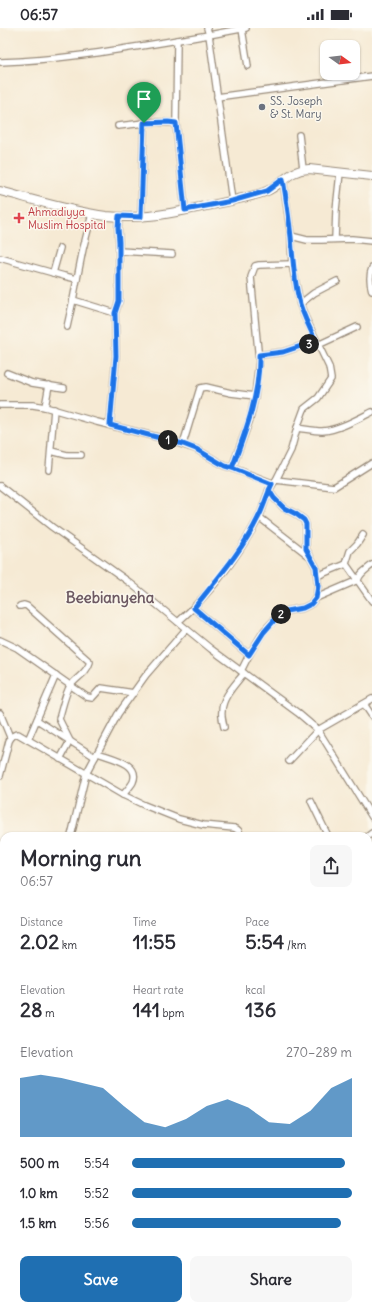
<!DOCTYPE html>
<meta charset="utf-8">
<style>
:root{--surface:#fff;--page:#f7f7f7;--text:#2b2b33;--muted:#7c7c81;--accent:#1f6fb2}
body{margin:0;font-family:Delius,sans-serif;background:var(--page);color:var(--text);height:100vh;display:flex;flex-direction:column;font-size:15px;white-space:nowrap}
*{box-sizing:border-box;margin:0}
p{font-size:13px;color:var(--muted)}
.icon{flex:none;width:22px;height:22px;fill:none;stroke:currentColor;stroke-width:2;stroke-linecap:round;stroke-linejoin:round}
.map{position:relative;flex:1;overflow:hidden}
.panel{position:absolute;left:0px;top:804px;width:372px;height:478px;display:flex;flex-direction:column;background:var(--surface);border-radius:12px 12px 0 0;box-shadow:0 1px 3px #0004}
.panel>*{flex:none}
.needle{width:26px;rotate:105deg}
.tools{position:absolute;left:320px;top:12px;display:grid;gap:8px}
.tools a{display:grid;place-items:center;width:40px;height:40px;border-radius:8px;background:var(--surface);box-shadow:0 1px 3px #0004;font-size:20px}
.pin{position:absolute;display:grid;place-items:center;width:34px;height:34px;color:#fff;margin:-41px -17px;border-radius:50% 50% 50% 0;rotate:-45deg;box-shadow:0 0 4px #0007}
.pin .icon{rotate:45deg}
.km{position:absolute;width:20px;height:20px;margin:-10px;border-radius:50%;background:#222;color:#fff;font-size:11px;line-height:20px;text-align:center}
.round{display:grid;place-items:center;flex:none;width:42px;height:42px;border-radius:8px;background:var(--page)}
.overview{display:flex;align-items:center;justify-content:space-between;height:68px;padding:0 20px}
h1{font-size:22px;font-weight:700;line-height:30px}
.stats{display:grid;grid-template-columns:repeat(3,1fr);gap:6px;height:68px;padding:4px 20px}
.stats div{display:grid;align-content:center}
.stats b{font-size:20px;font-weight:700}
.stats small{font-size:11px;font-weight:400}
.stats p{font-size:11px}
.chart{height:112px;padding:8px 20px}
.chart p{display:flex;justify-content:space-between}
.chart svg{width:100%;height:72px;margin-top:4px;fill:var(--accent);opacity:.7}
.primary-button{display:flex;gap:8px;margin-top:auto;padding:8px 20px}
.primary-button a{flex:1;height:46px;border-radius:8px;background:var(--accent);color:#fff;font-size:16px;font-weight:700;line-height:46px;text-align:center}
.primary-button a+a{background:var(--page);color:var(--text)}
ul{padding:0 20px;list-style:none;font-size:13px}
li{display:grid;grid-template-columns:64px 48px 1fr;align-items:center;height:30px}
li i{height:10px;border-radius:5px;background:var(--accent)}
.status{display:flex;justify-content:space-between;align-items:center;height:28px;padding:0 20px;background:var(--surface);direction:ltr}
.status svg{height:11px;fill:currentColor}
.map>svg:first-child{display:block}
</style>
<div class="status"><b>06:57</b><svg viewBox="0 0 49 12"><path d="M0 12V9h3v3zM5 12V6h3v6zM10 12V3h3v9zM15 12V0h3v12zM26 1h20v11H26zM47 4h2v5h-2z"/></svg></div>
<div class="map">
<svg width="372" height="1282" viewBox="0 0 372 1282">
<rect width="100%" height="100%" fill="#fbf7ec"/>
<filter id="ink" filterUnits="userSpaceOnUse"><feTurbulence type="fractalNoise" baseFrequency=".025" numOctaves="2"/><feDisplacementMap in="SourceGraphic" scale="8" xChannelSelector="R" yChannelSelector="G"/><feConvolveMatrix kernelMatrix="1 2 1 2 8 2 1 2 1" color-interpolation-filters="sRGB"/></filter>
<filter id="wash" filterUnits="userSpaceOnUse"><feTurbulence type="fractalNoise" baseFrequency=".012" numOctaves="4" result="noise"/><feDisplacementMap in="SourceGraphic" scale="16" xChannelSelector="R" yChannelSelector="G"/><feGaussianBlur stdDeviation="0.9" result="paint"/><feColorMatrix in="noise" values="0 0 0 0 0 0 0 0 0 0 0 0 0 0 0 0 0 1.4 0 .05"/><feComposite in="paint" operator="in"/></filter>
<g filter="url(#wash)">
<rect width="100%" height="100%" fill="#f6ead4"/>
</g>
<g filter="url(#ink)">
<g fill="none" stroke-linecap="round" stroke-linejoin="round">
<defs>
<g id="street">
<polyline points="207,0 209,7 246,0"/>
<polyline points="242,1 248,38"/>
<polyline points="177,12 176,95 185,182"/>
<path d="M0 34C70 32 139 18 209 7L232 173"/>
<polyline points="217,69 372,48"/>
<polyline points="118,98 153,94 176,95"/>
<polyline points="299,107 303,141"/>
<polyline points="141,189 144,95"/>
<polyline points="291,208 307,212 321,212 352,211 372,213"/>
<polyline points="335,211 336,182 340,145"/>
<polyline points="119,223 172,226"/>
<polyline points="0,230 64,248 77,251 73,272 115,285"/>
<path d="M372 240C369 247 370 256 372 263"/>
<polyline points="53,245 60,220"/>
<polyline points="77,251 83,221 92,186"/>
<polyline points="300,276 314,265 337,253"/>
<polyline points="67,299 73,272"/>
<polyline points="318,317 357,299"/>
<polyline points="259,327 283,324 316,313"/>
<polyline points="7,345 32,355 64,360"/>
<polyline points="0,377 33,377 45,379 97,394 165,411 196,421 225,438 232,440 272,455"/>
<polyline points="45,379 49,357"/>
<polyline points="110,397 116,328 115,285 119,273 119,214 118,200 119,189"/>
<path d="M297 400C305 401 314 403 322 403 338 402 358 391 372 384"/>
<polyline points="183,416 200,360 206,359 231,365 255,368"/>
<polyline points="51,423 67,427 81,427"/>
<polyline points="232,440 250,391 255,368 259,333 251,249 255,238 259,237 292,236"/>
<polyline points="49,442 54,381"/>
<polyline points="276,452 291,422 297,400 304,381 318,370 331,351 329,339 305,289 300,276 292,236 291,208 283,151"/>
<polyline points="0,458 52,499 129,554 211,621 298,685 318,702 372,789"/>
<polyline points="269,462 274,470 284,480 296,486 304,492 306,497 306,521 316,539 318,558 316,570"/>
<polyline points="259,489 308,527"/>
<polyline points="363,507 357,516 350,523 346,536 372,573"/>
<polyline points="317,548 346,536"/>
<path d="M20 578 24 577 27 578 90 634C87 645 77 649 70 658 65 666 62 681 59 691L70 713 60 731"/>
<polyline points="194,580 249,627"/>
<path d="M178 594C210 566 238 528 258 491 265 478 266 462 276 452L334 459 372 435"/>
<polyline points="0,612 17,620 87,669 92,670 101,660 134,665"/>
<path d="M241 643 249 627 264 603 278 588 286 583 303 580 311 576 316 570 358 552C360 545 366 542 372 537"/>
<polyline points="364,676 372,688"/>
<polyline points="0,685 10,709"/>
<polyline points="37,692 95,729"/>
<path d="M224 699C223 694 221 688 222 683 222 669 236 656 244 645"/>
<polyline points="28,712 56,647"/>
<path d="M98 725C110 730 141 735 133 754 131 758 126 763 123 767"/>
<polyline points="289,733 318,702 372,671"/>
<path d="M0 748 9 713C11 709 13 706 18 706L123 767 144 777 179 791 203 797 234 800C238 801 240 804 240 808"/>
<polyline points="311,773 328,808"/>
<polyline points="71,808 86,746 118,686 146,647 186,601"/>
<polyline points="368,808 372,805"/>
<polyline points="0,831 4,829"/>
<polyline points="0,921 4,932"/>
<polyline points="0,1006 4,1004"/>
<polyline points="0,1076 4,1074"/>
<polyline points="0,1129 4,1128"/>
<polyline points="368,1167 371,1149"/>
<polyline points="0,1180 4,1191"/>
<polyline points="0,1266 4,1265"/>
<polyline points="19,1278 19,1282"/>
<polyline points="249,1278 263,1282"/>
<polyline points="318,1278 319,1282"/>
<polyline points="99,1282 99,1278"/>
<polyline points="147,1282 148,1278"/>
<polyline points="198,1282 199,1278"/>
</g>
<path id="secondary" d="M0 163C35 172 70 183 106 188 139 191 164 187 196 180 210 177 224 175 238 171 247 169 258 167 267 163 283 156 288 142 309 141L372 148"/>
</defs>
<use href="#street" stroke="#988a79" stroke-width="8"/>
<use href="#secondary" stroke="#988a79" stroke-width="10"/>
<use href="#street" stroke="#fff" stroke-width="5.5"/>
<use href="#secondary" stroke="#fff" stroke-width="8"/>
</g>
</g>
<g fill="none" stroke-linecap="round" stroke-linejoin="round" filter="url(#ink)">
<defs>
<path id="route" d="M144 95 141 189 119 188 118 200 119 214V273L115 285 116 328 110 397 183 416 196 421 225 438 232 440 272 456C267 466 264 479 258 490 242 523 217 551 194 580L249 627 264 604 278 588 286 583 303 580 311 576 316 570 318 558 316 539 306 521V496L304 492 296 486 284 480 274 470 269 462 272 456 232 440C246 403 260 366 259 327L283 324 316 313C310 301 304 289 300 276 294 254 293 232 291 209 289 190 286 170 283 151L267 163 232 173 185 182 176 95 168 94 144 95"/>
</defs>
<use href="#route" stroke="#fff" stroke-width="8"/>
<use href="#route" stroke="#1a73e8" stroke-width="5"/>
</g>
<circle fill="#6b7280" stroke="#fbf7ec" stroke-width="1.5" cx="262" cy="79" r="4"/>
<path fill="#e0444e" stroke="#fbf7ec" stroke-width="1.5" d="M17 184h4v4h4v4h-4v4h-4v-4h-4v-4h4z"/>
<g text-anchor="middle" stroke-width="3" stroke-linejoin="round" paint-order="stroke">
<g font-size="11" fill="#5b616d" stroke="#fbf7ec" text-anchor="start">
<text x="270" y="77">SS. Joseph<tspan x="270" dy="13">&amp; St. Mary</tspan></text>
</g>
<g font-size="11" fill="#be3a42" stroke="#fbf7ec" text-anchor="start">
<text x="28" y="188">Ahmadiyya<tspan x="28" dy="13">Muslim Hospital</tspan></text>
</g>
<g font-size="15" font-weight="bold" fill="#6e5a63" stroke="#fbf7ec">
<text x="110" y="575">Beebianyeha</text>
</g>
</g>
</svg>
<div class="tools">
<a><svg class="needle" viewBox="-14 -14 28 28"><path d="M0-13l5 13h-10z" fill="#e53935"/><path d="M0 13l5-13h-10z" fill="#7c7c81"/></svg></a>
</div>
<div class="pin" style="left:144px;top:95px;background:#1e9e55"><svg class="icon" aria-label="arrive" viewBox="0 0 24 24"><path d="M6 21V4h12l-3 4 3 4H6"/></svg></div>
<b class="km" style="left:168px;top:412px">1</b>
<b class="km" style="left:281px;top:586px">2</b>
<b class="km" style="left:309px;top:316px">3</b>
<section class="panel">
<div class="overview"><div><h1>Morning run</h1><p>06:57</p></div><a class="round"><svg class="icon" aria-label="share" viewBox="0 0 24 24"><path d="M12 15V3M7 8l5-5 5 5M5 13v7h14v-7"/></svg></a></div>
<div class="stats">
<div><p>Distance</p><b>2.02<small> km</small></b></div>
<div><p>Time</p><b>11:55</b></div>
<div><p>Pace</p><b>5:54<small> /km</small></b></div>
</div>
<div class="stats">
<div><p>Elevation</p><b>28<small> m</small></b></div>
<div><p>Heart rate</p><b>141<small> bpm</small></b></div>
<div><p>kcal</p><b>136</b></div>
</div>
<div class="chart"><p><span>Elevation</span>270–289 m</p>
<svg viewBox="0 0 160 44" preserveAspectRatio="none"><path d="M0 44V8L10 6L20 8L30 11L40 14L50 25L60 35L70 38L80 33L90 25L100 21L110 26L120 35L130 36L140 28L150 14L160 8V44z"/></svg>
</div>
<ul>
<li><b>500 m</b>5:54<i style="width:97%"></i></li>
<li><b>1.0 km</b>5:52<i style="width:100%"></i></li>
<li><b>1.5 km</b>5:56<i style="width:95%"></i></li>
</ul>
<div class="primary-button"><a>Save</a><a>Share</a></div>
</section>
</div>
